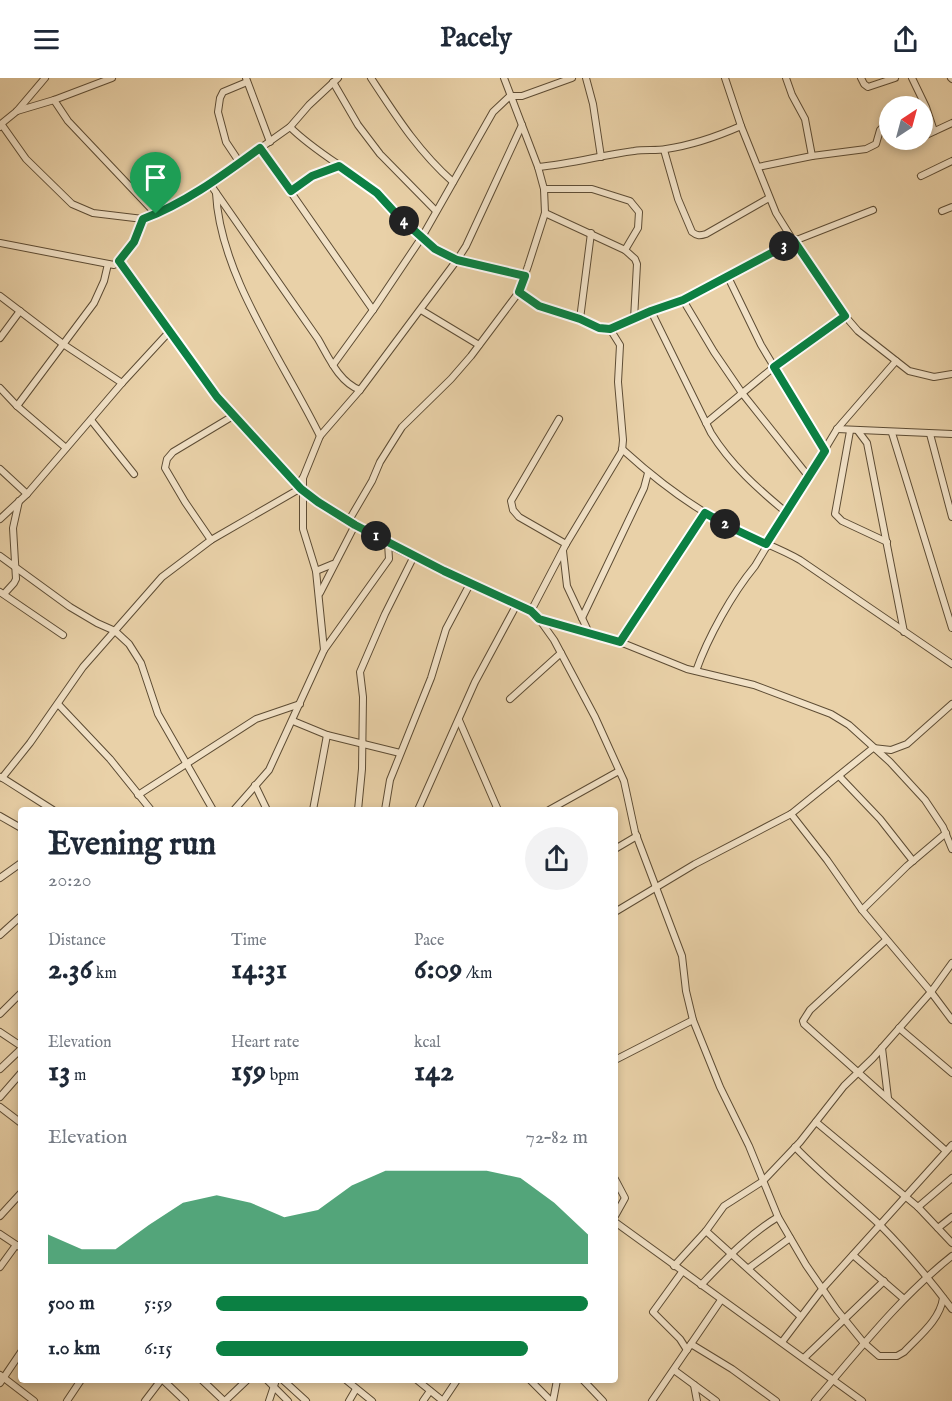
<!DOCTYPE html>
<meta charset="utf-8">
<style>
:root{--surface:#fff;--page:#f2f2f3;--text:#1f2937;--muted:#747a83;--accent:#0b8043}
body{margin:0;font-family:"IM FELL English",serif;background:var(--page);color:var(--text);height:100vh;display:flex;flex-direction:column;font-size:22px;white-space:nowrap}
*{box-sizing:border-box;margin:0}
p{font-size:20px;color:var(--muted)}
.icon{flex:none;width:33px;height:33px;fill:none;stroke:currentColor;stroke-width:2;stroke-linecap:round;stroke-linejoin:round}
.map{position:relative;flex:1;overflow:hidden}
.sheet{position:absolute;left:18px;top:729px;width:600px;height:576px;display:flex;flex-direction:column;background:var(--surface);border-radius:6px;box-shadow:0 3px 9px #0003}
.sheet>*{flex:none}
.needle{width:39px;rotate:36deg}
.tools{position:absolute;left:879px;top:18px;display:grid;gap:12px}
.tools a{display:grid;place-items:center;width:54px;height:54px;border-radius:50%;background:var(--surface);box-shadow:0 3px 9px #0003;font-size:30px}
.pin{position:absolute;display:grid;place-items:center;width:51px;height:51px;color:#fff;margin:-62px -26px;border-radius:50% 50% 50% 0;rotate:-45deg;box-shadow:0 0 6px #0007}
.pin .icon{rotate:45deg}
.km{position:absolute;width:30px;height:30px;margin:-15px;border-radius:50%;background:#222;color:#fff;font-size:16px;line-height:30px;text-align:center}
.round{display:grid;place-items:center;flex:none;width:63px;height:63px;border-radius:32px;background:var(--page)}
.head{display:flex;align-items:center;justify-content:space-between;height:102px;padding:0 30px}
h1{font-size:33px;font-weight:800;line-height:45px}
.figures{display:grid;grid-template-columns:repeat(3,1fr);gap:9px;height:102px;padding:6px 30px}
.figures div{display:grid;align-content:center}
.figures b{font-size:30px;font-weight:800}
.figures small{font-size:16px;font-weight:400}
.figures p{font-size:16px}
.chart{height:168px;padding:12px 30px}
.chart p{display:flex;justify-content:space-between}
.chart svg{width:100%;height:108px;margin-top:6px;fill:var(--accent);opacity:.7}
ul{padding:0 30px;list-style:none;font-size:20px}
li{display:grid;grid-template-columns:96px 72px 1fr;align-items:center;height:45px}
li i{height:15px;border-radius:8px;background:var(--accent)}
header{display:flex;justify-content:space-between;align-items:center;height:78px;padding:0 30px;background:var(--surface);font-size:27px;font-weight:800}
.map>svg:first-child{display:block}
</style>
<header><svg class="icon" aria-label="menu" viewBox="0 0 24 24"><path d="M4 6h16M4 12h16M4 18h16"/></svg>Pacely<svg class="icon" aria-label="share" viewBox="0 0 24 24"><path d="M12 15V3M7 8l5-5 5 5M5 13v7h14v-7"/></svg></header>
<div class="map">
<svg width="952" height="1323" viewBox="0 0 952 1323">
<rect width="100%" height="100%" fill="#e9d1a8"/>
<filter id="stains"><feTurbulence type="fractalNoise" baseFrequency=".00333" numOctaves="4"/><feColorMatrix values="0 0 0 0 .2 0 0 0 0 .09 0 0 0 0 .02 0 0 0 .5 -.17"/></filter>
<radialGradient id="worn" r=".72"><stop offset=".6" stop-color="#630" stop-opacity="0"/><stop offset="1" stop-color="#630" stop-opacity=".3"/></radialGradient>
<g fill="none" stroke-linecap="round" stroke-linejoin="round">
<defs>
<g id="street">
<polyline points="246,0 270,64"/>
<path d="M371 0C396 38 418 73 453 104"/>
<polyline points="586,0 593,26 601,79"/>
<polyline points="725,0 741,48 776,135 804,180 845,238 858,253 909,293 934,299 952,296"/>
<polyline points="786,0 792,17 805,41 812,78"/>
<polyline points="861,0 864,6 868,9 895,0"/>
<polyline points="912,0 926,29 934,53"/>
<polyline points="951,0 952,1"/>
<polyline points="333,4 358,47 380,76 436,133"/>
<polyline points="54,22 68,43 156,136"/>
<polyline points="17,33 54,22 112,0"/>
<polyline points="1,46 17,33 45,0"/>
<polyline points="0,49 2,47 26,81 72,126 93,135 143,141 156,136 210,106 290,49 309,27 338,0"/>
<path d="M290 49C317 76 350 91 377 116 399 136 418 163 445 177 465 188 502 193 525 198"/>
<polyline points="922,59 952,45"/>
<polyline points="904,62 909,64 916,62"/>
<polyline points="260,70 373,232"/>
<path d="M664 72 678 121 692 154C697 158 700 158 706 156L769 120"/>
<polyline points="240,85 226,64 218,34 220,20 223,14 247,4"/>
<path d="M538 89C572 86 602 77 634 73 645 71 656 73 666 71 693 67 716 59 741 48"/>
<polyline points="758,89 812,78 866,71 876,66 880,52 884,48 890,48"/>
<polyline points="921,98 952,83"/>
<path d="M210 106 318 261C329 280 339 304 360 312"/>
<polyline points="544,111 592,111 630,123 639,134 638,150 625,172"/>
<polyline points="291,113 312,98 339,88"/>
<path d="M216 115C220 198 284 284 320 358"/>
<polyline points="942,133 952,129"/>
<polyline points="545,135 625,172 635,181 637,186 634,241"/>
<polyline points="0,165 114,187 134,164 143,141"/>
<path d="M119 183C166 249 211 315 267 375 283 392 299 411 319 425 384 471 460 499 531 533L539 541 554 562 595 639 624 703 635 754 682 878 686 913 693 942 720 1009 749 1068 778 1139 806 1187 837 1232 863 1264 879 1278H897L904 1274C919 1258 940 1242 943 1220"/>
<polyline points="728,199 761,267 825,373"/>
<polyline points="519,214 539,228 580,241 599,250 610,251 651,233 683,222 794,163 873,132"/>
<polyline points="0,218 63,266 122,305"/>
<polyline points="683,222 714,274 742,315 809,399"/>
<polyline points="421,232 479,267"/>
<path d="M651 233 711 355C731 387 758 411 787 435"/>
<polyline points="580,241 591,155"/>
<polyline points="0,260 20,233"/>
<polyline points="333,287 373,232 422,159 493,34 510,18 522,18 572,0"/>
<polyline points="0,310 17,328 66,370"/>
<polyline points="17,328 94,225 104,203 108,186"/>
<polyline points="559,341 511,423 513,432 519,439 566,466"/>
<polyline points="91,342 134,396"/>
<polyline points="706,345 774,289 845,238"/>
<polyline points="837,351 952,356"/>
<polyline points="850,353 835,436 842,443 887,464"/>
<polyline points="858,353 867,365 904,554"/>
<polyline points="892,355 952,550"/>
<polyline points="930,356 952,439"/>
<path d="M622 371C656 402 691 429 732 450 754 462 778 469 800 482L952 586"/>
<polyline points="0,391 27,416"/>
<polyline points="297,406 303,400 320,358 360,312 457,182 466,168 522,47"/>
<polyline points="0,441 27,416 122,305 169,254"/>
<polyline points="348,444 372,403 380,384 402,349 451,301 471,278 519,214 528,188 545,135 544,111 538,89 504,0"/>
<polyline points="211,462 185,424 165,390 167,381 173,374 233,338"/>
<polyline points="563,473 567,508 589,555 620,564 687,591 754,607 831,636 849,647 890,684 925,722 943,749 952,771"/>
<polyline points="0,478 70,529 97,545 115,553 129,566 141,585 158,636 213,732"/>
<polyline points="316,493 333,486"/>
<polyline points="0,514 63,557"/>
<polyline points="320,515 355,447"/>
<polyline points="4,516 14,505 16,501 13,450 19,423"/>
<polyline points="531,533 566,466 622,373 623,362 618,304 620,267 610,251"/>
<polyline points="582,540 644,410 648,395"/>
<polyline points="540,541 589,555"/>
<polyline points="620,564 705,435"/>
<polyline points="324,572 389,481 388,465"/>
<path d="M696 593C708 559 732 516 755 488L837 351 896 283"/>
<polyline points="510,621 561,575"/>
<polyline points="58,626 110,681 151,732"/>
<polyline points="459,642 498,732"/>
<polyline points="293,643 327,657 400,675"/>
<polyline points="839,698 880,741 913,783"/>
<polyline points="1,699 53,732"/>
<polyline points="2,700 30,665 83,589 162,499 211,462 301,410"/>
<polyline points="255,707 267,732"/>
<polyline points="138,717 256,641 300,626"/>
<polyline points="234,732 269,692 324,572 316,493 303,451 303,400"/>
<polyline points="313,732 327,657"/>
<polyline points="358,732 362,691 363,619 360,594 385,536 414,478"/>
<polyline points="385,732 390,702 431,600 446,551 471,504"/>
<polyline points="418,732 475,604 517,526"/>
<polyline points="549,732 619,693"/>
<polyline points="791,736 827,782 862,832 931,914 952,885"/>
<polyline points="0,738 21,750"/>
<polyline points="615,771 637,758"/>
<polyline points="0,800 21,785"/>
<polyline points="862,832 907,788 946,755"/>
<polyline points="615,834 695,786 791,736 873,670 891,672 907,666 952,626"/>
<polyline points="0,857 21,838"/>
<polyline points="886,862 810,932 803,943 804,946 946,1073"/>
<polyline points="0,936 21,915"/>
<polyline points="899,950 952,995"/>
<polyline points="0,954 21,968"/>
<polyline points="882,970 888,1020"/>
<polyline points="615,982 693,942"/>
<polyline points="0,991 21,971"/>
<polyline points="0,1019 21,995"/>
<polyline points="0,1029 21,1045"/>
<polyline points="816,1044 918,1129 952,1165"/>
<path d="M795 1069C822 1097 852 1121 880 1147 906 1173 930 1202 952 1231"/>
<polyline points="615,1101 625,1120 615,1138"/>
<polyline points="918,1129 952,1100"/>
<polyline points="0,1138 21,1115"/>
<polyline points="615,1144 862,1323"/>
<polyline points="938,1150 952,1139"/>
<polyline points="706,1153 800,1238"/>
<polyline points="0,1156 21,1170"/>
<polyline points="853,1177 904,1221"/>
<polyline points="674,1188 706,1153 724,1128 763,1103 800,1064 844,1008 873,980 931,914 952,942"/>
<polyline points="0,1189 16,1167"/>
<polyline points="749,1190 790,1160"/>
<polyline points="682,1194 653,1234 680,1261 687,1272"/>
<path d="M701 1207C725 1182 748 1157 778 1139"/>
<polyline points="782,1264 823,1210 952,1067"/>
<polyline points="691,1266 732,1291 776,1323"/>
<polyline points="804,1280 884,1203"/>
<polyline points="674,1292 716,1323"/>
<polyline points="0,1297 34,1323"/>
<polyline points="163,1302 185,1323"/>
<polyline points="202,1302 224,1323"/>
<polyline points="267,1302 288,1323"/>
<polyline points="283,1302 306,1323"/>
<polyline points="346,1302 372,1323"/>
<polyline points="417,1302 443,1323"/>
<polyline points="530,1302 551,1323"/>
<polyline points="583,1302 603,1323"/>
<polyline points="0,1305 21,1274"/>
<polyline points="694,1307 697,1323"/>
<polyline points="67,1323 81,1302"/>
<polyline points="145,1323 161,1302"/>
<polyline points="225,1323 247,1302"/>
<polyline points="269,1323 276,1302"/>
<polyline points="349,1323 356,1311"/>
<polyline points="423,1323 430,1313"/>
<polyline points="443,1323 457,1302"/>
<polyline points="553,1323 557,1302"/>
<polyline points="652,1323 721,1222"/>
<path d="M815 1323C859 1272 899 1220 952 1178"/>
</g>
</defs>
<use href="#street" stroke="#5d4c34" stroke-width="8"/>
<use href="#street" stroke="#f1e1c6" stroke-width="6"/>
</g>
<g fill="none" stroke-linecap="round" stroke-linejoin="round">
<defs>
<path id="route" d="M260 70 291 113 312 98 339 88 377 115 398 138 435 171 457 182 525 198 519 214 539 228 580 241 599 250 610 251 651 233 683 222 794 163 845 238 774 289 825 373 766 466 732 450 705 435 620 564 539 541 531 533 444 493 355 447 318 424 301 411 217 319 119 183 134 164 143 141C186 125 223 97 260 70Z"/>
</defs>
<use href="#route" stroke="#fff" stroke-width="12"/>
<use href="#route" stroke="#0b8043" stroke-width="8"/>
</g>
<rect width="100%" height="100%" filter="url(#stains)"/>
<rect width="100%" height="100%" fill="url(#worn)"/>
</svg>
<div class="tools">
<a><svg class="needle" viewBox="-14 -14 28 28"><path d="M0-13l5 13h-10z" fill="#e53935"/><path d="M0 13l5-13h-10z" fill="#747a83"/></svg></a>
</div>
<div class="pin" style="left:156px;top:136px;background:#1e9e55"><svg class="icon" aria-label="arrive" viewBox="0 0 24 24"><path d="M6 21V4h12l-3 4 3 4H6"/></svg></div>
<b class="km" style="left:376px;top:458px">1</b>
<b class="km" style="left:725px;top:446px">2</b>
<b class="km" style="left:784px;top:168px">3</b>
<b class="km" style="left:404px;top:143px">4</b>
<section class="sheet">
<div class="head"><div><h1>Evening run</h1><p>20:20</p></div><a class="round"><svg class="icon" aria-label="share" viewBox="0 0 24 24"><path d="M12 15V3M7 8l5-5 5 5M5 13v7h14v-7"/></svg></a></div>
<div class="figures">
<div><p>Distance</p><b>2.36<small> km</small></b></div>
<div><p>Time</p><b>14:31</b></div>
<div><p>Pace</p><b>6:09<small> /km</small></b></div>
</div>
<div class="figures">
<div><p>Elevation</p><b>13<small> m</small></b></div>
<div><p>Heart rate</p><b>159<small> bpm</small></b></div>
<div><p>kcal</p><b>142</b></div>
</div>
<div class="chart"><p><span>Elevation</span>72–82 m</p>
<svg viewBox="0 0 160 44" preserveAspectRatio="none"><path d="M0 44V32L10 38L20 38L30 28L40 19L50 16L60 19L70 25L80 22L90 12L100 6L110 6L120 6L130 6L140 9L150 19L160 32V44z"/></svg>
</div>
<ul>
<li><b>500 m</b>5:59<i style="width:100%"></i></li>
<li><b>1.0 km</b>6:15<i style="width:84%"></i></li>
</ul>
</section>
</div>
